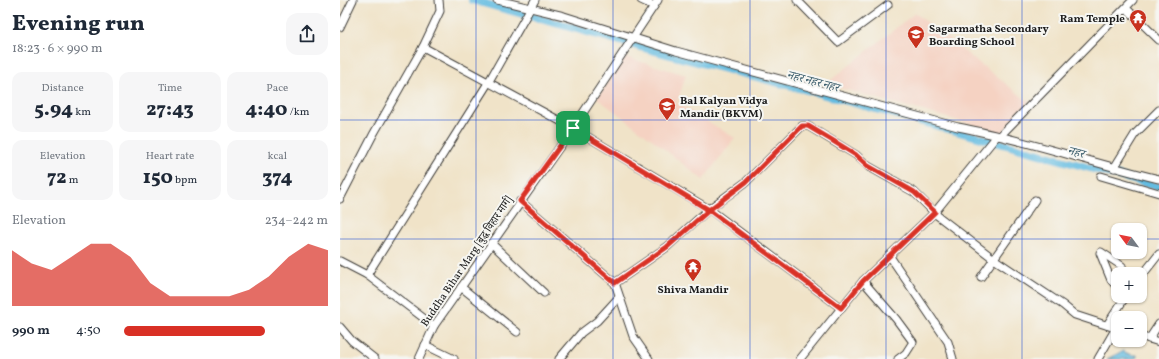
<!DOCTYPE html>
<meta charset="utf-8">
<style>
:root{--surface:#fff;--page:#f6f6f7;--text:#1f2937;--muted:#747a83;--accent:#d93025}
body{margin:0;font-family:Vollkorn,"Noto Serif Devanagari",serif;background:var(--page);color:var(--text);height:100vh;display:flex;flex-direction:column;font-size:15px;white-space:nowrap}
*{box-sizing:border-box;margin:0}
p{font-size:13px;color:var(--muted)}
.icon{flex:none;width:22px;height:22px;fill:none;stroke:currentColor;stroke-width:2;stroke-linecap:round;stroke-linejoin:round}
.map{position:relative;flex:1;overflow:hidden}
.drawer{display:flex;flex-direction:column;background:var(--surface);width:340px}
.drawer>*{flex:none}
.needle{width:26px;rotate:302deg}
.controls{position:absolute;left:771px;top:223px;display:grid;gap:8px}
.controls a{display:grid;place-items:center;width:36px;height:36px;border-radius:8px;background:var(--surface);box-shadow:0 1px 3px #0004;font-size:20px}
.pin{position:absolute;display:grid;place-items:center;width:34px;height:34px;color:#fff;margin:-17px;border-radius:8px;box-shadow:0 2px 6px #0006}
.round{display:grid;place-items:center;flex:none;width:42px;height:42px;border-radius:12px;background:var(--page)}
.summary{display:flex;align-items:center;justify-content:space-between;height:68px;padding:0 12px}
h1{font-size:22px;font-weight:800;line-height:30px}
.figures{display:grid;grid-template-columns:repeat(3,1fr);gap:6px;height:68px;padding:4px 12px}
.figures div{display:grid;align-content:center;border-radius:10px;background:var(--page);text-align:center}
.figures b{font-size:20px;font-weight:800}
.figures small{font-size:11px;font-weight:400}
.figures p{font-size:11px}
.chart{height:112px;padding:8px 12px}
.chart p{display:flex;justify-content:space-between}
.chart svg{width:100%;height:72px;margin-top:4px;fill:var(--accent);opacity:.7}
ul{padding:0 12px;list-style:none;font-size:13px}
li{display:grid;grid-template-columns:64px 48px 1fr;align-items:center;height:30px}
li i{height:10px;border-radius:5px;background:var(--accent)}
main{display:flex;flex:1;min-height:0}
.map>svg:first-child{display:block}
</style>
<main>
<section class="drawer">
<div class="summary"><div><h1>Evening run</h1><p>18:23 · 6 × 990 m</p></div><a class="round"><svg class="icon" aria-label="share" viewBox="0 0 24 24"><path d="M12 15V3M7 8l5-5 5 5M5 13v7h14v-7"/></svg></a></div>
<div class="figures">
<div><p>Distance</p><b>5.94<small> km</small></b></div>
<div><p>Time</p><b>27:43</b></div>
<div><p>Pace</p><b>4:40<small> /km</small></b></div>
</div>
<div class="figures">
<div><p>Elevation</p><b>72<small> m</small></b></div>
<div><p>Heart rate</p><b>150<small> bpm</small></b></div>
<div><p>kcal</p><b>374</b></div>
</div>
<div class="chart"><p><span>Elevation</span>234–242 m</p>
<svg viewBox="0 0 160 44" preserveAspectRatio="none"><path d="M0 44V10L10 18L20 22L30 14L40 6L50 6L60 14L70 30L80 38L90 38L100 38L110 38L120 34L130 26L140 14L150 6L160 10V44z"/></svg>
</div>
<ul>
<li><b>990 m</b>4:50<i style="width:69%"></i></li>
</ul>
</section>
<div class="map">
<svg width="819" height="359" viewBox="0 0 819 359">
<defs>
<pattern id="water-ripples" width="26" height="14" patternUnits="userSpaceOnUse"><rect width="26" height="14" fill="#64bce1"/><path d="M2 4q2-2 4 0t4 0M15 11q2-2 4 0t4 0" fill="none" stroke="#56a1c0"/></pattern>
</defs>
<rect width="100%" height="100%" fill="#f6f6f2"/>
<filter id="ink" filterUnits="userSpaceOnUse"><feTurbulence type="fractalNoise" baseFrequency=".025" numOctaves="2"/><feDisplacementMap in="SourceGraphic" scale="8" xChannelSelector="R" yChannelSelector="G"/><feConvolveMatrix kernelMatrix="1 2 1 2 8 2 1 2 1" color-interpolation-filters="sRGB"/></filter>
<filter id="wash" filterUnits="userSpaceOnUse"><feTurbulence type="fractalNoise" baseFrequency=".012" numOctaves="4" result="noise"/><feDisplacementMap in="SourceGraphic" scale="16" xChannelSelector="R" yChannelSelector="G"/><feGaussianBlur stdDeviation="0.9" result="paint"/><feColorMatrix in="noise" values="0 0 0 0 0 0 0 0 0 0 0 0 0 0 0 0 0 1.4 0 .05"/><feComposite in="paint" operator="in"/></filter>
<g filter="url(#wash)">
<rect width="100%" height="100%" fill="#f0e3c8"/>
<g fill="#f5d2c2">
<polygon points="575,13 689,102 662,133 486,84"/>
<polygon points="285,57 346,75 337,103 395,138 363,180 313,140 257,98"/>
</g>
<polygon fill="url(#water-ripples)" stroke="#406c7e" points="783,351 791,355 797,355 797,357 794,359 767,359"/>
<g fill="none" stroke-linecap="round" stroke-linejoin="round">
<g stroke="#64bce1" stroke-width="8">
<polyline points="132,0 287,43"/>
<path d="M293 45C350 61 407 74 463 89 582 121 700 155 819 187"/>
</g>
</g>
</g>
<g filter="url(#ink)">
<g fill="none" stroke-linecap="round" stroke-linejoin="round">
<defs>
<g id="minor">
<path d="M157 0 224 16 336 51 618 127C686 140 752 163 819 179"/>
<polyline points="301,0 314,6"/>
<polyline points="457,0 498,42 548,5"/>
<polyline points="786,8 819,40"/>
<polyline points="0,27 13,0"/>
<polyline points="83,47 233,128 369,209 501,308"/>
<polyline points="774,168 795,134 819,110"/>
<polyline points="761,176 819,193"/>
<polyline points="0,199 33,135 83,47 100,11 99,0"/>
<polyline points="180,201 275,283 293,336 309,359"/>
<polyline points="151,243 204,293"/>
<polyline points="761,252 782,266"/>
<polyline points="760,253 771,280 778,288"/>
<polyline points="549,255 608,342 613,359"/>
<polyline points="0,261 27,275 94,326"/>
<polyline points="27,275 148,83 195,0"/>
<polyline points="641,277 695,200"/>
<polyline points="800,278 819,254"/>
<polyline points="523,281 556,319 573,342 566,353 558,359"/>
<polyline points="275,283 327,247 369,209 406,182 462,126 468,126 516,155 528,166 574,192 598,216 654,259 723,305 735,315 778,329"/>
<polyline points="121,287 177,332"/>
<polyline points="767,325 786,296"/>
<polyline points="0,327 12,341 35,359"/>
<polyline points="800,336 819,342"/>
<polyline points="809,339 819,324"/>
<polyline points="85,345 114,359"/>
<polyline points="79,359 94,326 233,128 318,0"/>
<polyline points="219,359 241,333 257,321 279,297"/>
<polyline points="460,359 523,281 595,212 656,137 661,135 793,0"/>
<polyline points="758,359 776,328"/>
</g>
</defs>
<use href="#minor" stroke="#3c3a36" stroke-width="9"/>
<use href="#minor" stroke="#fff" stroke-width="7"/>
</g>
</g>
<g fill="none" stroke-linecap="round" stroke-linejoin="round" filter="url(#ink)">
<defs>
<polyline id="route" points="233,128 180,201 275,283 327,247 369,210 406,182 462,126 468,126 490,139 516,155 528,166 574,192 595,212 523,281 501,308 369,210 233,128"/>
</defs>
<use href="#route" stroke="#fff" stroke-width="8"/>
<use href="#route" stroke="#d93025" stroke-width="5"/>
</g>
<path fill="none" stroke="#1d4ed8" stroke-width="1" stroke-opacity="0.55" d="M136 0V359M273 0V359M410 0V359M546 0V359M682 0V359M0 120H819M0 239H778M800 239H819"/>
<defs>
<symbol id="temple-pin" viewBox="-11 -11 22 30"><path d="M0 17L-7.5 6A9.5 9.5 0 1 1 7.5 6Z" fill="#c8321e" stroke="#f6f6f2"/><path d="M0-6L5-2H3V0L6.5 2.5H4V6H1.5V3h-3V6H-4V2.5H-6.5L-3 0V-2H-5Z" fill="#fff"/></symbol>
<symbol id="school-pin" viewBox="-11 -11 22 30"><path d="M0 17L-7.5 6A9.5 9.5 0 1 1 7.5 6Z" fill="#c8321e" stroke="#f6f6f2"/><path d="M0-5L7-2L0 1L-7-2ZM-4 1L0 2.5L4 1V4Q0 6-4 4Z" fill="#fff"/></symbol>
</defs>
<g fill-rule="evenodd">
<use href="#temple-pin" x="788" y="8" width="20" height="27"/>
<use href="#school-pin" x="566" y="24" width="20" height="27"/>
<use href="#school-pin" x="317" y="96" width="20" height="27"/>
<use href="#temple-pin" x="343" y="257" width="20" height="27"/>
</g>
<g text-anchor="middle" stroke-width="4" stroke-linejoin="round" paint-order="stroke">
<g font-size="11" font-weight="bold" fill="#1c1c1c" stroke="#f6f6f2" text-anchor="start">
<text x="785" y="22" text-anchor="end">Ram Temple</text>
<text x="589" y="32">Sagarmatha Secondary<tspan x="589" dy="13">Boarding School</tspan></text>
<text x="340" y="104">Bal Kalyan Vidya<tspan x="340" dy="13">Mandir (BKVM)</tspan></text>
<text x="353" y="293" text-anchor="middle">Shiva Mandir</text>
</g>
<g font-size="11" fill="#1c1c1c" stroke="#f6f6f2">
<text transform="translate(126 261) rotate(-56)" y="4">Buddha Bihar Marg [बुद्ध विहार मार्ग]</text>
</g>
<g font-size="12" font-style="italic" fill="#395c6b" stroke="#f6f6f2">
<text transform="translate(473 81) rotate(15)" y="4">नहर नहर नहर</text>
<text transform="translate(736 152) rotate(15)" y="4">नहर</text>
</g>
</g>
</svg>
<div class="controls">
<a><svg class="needle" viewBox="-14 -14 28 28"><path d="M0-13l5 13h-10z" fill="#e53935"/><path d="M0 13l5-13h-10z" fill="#747a83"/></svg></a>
<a>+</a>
<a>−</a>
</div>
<div class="pin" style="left:233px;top:128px;background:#1e9e55"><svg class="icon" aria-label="arrive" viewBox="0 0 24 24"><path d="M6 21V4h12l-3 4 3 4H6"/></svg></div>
</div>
</main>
